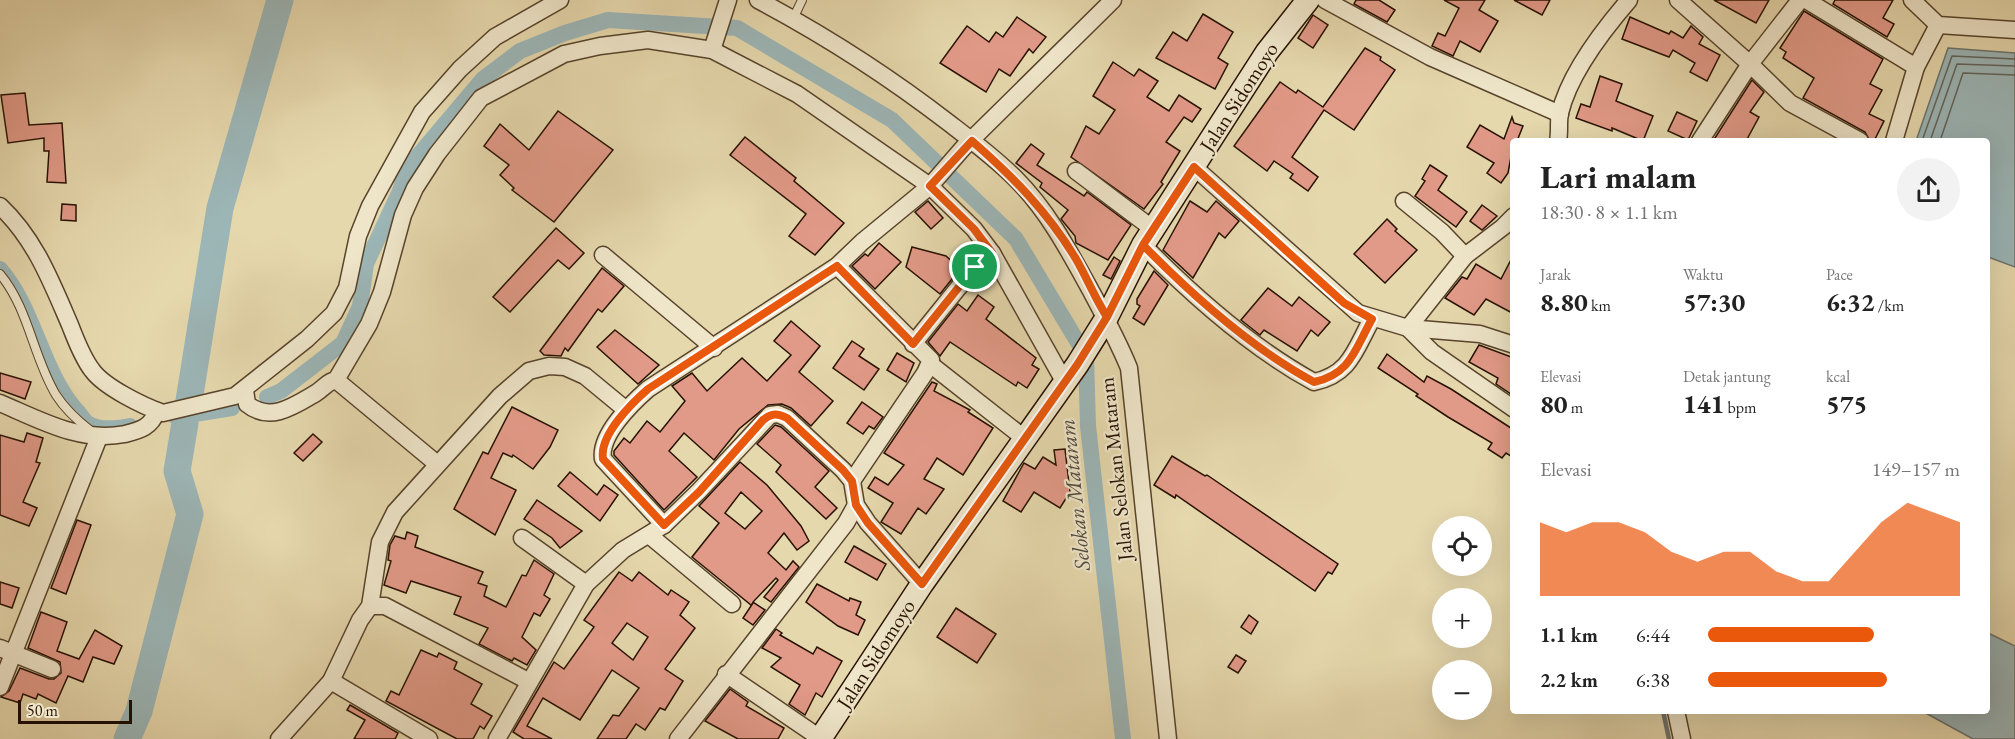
<!DOCTYPE html>
<html lang="id">
<meta charset="utf-8">
<style>
:root{--surface:#fff;--page:#f2f2f2;--text:#222;--muted:#767676;--accent:#ea580c}
body{margin:0;font-family:"EB Garamond",serif;background:var(--page);color:var(--text);height:100vh;display:flex;flex-direction:column;font-size:22px;white-space:nowrap}
*{box-sizing:border-box;margin:0}
p{font-size:20px;color:var(--muted)}
.icon{flex:none;width:33px;height:33px;fill:none;stroke:currentColor;stroke-width:2;stroke-linecap:round;stroke-linejoin:round}
.map{position:relative;flex:1;overflow:hidden}
.side{position:absolute;left:1510px;top:138px;width:480px;height:576px;display:flex;flex-direction:column;background:var(--surface);border-radius:6px;box-shadow:0 6px 24px #0002}
.side>*{flex:none}
.controls{position:absolute;left:1432px;top:516px;display:grid;gap:12px}
.controls a{display:grid;place-items:center;width:60px;height:60px;border-radius:50%;background:var(--surface);box-shadow:0 6px 24px #0002;font-size:30px}
.scale{position:absolute;left:18px;bottom:15px;width:114px;box-sizing:border-box;padding-left:6px;border:3px solid #271100;border-top:0;font-size:16px;line-height:21px;white-space:nowrap;color:#271100;-webkit-text-stroke:4px #efe6ca;paint-order:stroke}
.pin{position:absolute;display:grid;place-items:center;width:51px;height:51px;color:#fff;margin:-26px;border:3px solid #fff;border-radius:50%;box-shadow:0 2px 6px #0007}
.round{display:grid;place-items:center;flex:none;width:63px;height:63px;border-radius:32px;background:var(--page)}
.overview{display:flex;align-items:center;justify-content:space-between;height:102px;padding:0 30px}
h1{font-size:33px;font-weight:700;line-height:45px}
.figures{display:grid;grid-template-columns:repeat(3,1fr);gap:9px;height:102px;padding:6px 30px}
.figures div{display:grid;align-content:center}
.figures b{font-size:26px;font-weight:700}
.figures small{font-size:16px;font-weight:400}
.figures p{font-size:16px}
.chart{height:168px;padding:12px 30px}
.chart p{display:flex;justify-content:space-between}
.chart svg{width:100%;height:108px;margin-top:6px;fill:var(--accent);opacity:.7}
ul{padding:0 30px;list-style:none;font-size:20px}
li{display:grid;grid-template-columns:96px 72px 1fr;align-items:center;height:45px}
li i{height:15px;border-radius:8px;background:var(--accent)}
.map>svg:first-child{display:block}
</style>
<div class="map">
<svg width="2015" height="739" viewBox="0 0 2015 739">
<rect width="100%" height="100%" fill="#e6d8ad"/>
<filter id="stains"><feTurbulence type="fractalNoise" baseFrequency=".00333" numOctaves="4"/><feColorMatrix values="0 0 0 0 .2 0 0 0 0 .09 0 0 0 0 .02 0 0 0 .5 -.17"/></filter>
<radialGradient id="worn" r=".72"><stop offset=".6" stop-color="#630" stop-opacity="0"/><stop offset="1" stop-color="#630" stop-opacity=".3"/></radialGradient>
<g fill="#9cb6b7" stroke="#6d746e" stroke-width="1.5">
<polygon points="1948,48 2015,53 2015,267 1988,257 1988,141 1916,141"/>
<polygon points="1988,633 2015,646 2015,739 1973,739 1922,711 1988,711"/>
</g>
<g fill="none" stroke-linecap="round" stroke-linejoin="round">
<g stroke="#62645c" stroke-width="1.5">
<polyline points="1922,141 1952,56 2015,59"/>
<polyline points="1930,141 1957,64 2015,66"/>
<polyline points="1940,141 1963,73 2015,75"/>
</g>
<polyline stroke="#6d746e" stroke-width="4.5" points="1663,711 1669,739"/>
<g stroke="#9cb6b7" stroke-width="16">
<path d="M0 269C35 309 41 370 77 411 81 415 85 422 89 424 100 431 119 428 130 426"/>
<polyline points="267,397 281,391 343,343 360,306 366,264 400,191 406,170 483,79 520,51 565,33 608,20 737,28 892,120 1016,239 1086,356 1088,426 1123,739"/>
<polyline points="176,417 232,408"/>
</g>
<g stroke="#9cb6b7" stroke-width="27">
<polyline points="188,407 220,208 280,0"/>
<polyline points="127,739 139,711 190,514 177,471 185,423"/>
</g>
</g>
<g fill="#e29a88" stroke="#271100" stroke-width="1.5" fill-rule="evenodd">
<polygon points="1356,0 1379,0 1395,10 1387,22 1354,4"/>
<polygon points="1444,0 1485,0 1479,10 1498,21 1480,52 1460,41 1453,56 1432,46 1438,33 1445,36 1459,8"/>
<polygon points="1514,0 1550,0 1542,15"/>
<polygon points="1714,0 1769,0 1756,23"/>
<polygon points="1835,0 1893,0 1883,18 1894,24 1887,37 1833,4"/>
<polygon points="1804,11 1883,59 1870,84 1882,90 1869,114 1884,121 1874,141 1870,141 1865,132 1803,98 1814,78 1783,58 1786,52 1780,48"/>
<polygon points="1203,14 1233,32 1218,58 1228,64 1215,89 1156,58 1173,32 1187,41"/>
<polygon points="1313,15 1328,25 1313,48 1298,38"/>
<polygon points="1017,17 1046,37 1033,53 1029,49 1010,76 999,69 986,92 940,63 967,26 989,42 996,32 1003,37"/>
<polygon points="1630,17 1669,34 1671,31 1683,38 1691,26 1693,28 1703,37 1699,44 1720,55 1707,81 1690,72 1695,63 1673,50 1669,57 1622,39"/>
<polygon points="1365,48 1381,57 1380,60 1395,70 1354,130 1324,110 1292,157 1318,177 1308,191 1290,178 1293,174 1274,161 1267,171 1234,146 1280,82 1296,93 1298,90 1323,107"/>
<polygon points="1113,62 1134,76 1139,69 1158,81 1147,97 1169,111 1179,95 1201,109 1192,122 1184,117 1166,142 1180,151 1161,182 1163,184 1144,209 1071,157 1086,126 1099,134 1115,110 1093,96"/>
<polygon points="1600,76 1622,84 1616,101 1653,116 1643,141 1612,128 1612,131 1576,118 1581,104 1590,107"/>
<polygon points="1752,80 1764,92 1750,112 1759,117 1746,141 1713,141"/>
<polygon points="25,93 29,125 62,123 66,183 47,182 49,151 44,151 44,138 8,143 1,95"/>
<polygon points="558,111 613,150 554,222 512,190 514,188 500,175 509,165 484,146 500,124 529,150"/>
<polygon points="1677,112 1697,121 1688,140 1668,131"/>
<polygon points="1512,117 1514,123 1523,126 1517,141 1514,141 1508,173 1501,183 1487,173 1494,163 1467,147 1480,125 1504,139"/>
<polygon points="745,137 796,178 794,181 844,223 815,255 789,236 806,214 730,155"/>
<polygon points="1031,144 1044,154 1037,165 1084,196 1087,192 1131,225 1108,260 1076,243 1075,236 1061,219 1068,210 1040,187 1042,183 1016,163"/>
<polygon points="1430,165 1447,176 1438,190 1467,212 1456,227 1415,196 1425,181 1422,179"/>
<polygon points="928,201 943,218 931,229 915,212"/>
<polygon points="1190,201 1207,212 1216,201 1239,221 1225,238 1219,233 1193,278 1163,250"/>
<polygon points="62,204 76,205 76,221 61,220"/>
<polygon points="1482,205 1497,216 1482,230 1470,221"/>
<polygon points="1387,219 1397,229 1395,231 1417,250 1385,283 1354,254"/>
<polygon points="556,228 584,253 569,269 558,260 510,312 493,297"/>
<polygon points="879,243 901,262 875,289 852,266 865,254 868,256"/>
<polygon points="912,247 946,256 960,269 940,294 906,267"/>
<polygon points="1514,254 1514,314 1486,299 1474,315 1445,298 1462,277 1467,279 1476,264 1501,279"/>
<polygon points="1114,257 1120,261 1111,279 1103,275"/>
<polygon points="602,268 624,286 602,312 598,309 568,351 565,348 561,356 544,355 540,351"/>
<polygon points="1154,271 1168,285 1144,325 1133,318 1140,306 1137,304 1137,299"/>
<polygon points="1268,288 1292,306 1299,297 1330,322 1318,336 1311,330 1297,351 1264,330 1260,335 1241,320"/>
<polygon points="978,295 994,307 986,319 1036,358 1032,365 1039,369 1027,388 1018,382 1016,386 950,342 940,356 928,342 958,304 967,311"/>
<polygon points="791,321 820,346 799,372 833,401 811,426 791,408 782,404 768,405 739,429 714,460 684,433 669,451 697,477 664,510 614,455 614,451 624,438 630,443 647,421 660,432 685,401 672,386 692,373 707,391 742,358 767,381 791,355 774,341"/>
<polygon points="615,330 659,365 638,384 597,347"/>
<polygon points="852,341 864,349 859,356 879,369 864,390 833,368"/>
<polygon points="1479,345 1514,358 1514,396 1496,384 1498,378 1469,362"/>
<polygon points="897,353 914,363 906,382 887,370"/>
<polygon points="1387,354 1424,382 1427,376 1451,389 1514,430 1514,458 1506,453 1502,458 1488,449 1492,443 1448,417 1416,396 1418,394 1378,368"/>
<polygon points="0,373 31,382 25,399 0,390"/>
<polygon points="932,382 937,384 934,391 970,410 968,412 993,428 963,475 937,458 924,479 944,489 926,514 918,508 901,534 881,522 893,503 868,488 875,477 888,485 904,465 884,453"/>
<polygon points="862,402 883,417 874,429 869,426 863,434 847,423"/>
<polygon points="512,407 558,430 550,447 533,469 513,455 512,457 503,453 491,478 516,490 495,535 454,509 483,452 488,454"/>
<polygon points="775,425 781,427 829,471 815,487 837,508 826,519 776,472 781,465 757,444"/>
<polygon points="27,433 43,438 36,462 40,463 23,502 37,508 29,526 0,515 0,435 24,442"/>
<polygon points="313,434 322,442 303,461 294,453"/>
<polygon points="1065,449 1070,492 1060,508 1034,492 1021,512 1003,501 1024,463 1035,469 1043,457 1056,465 1054,450"/>
<polygon points="1172,456 1205,476 1207,475 1338,564 1332,574 1328,572 1315,591 1176,495 1175,498 1154,485"/>
<path d="M740 462 767 485 801 526 809 541 797 550 784 533 768 553 786 570 793 561 799 567 771 602 764 597 778 580 776 578 753 602 765 610 753 625 743 618 753 603 751 605 692 557 719 523 699 506ZM741 492 762 511 745 529 725 513Z"/>
<polygon points="570,472 597,495 604,485 618,495 600,521 558,486"/>
<polygon points="537,500 582,531 560,548 552,538 524,519"/>
<polygon points="77,520 91,525 66,594 51,588"/>
<polygon points="407,532 418,536 415,547 483,572 478,583 487,586 484,596 506,607 522,575 526,576 534,560 554,574 544,595 550,599 540,616 534,613 522,637 536,650 527,665 514,658 512,661 479,644 488,628 454,614 461,597 411,581 406,593 384,585 391,561 388,560 390,545 395,536 405,539"/>
<polygon points="854,546 886,564 877,580 845,562"/>
<path d="M619 572 632 581 639 572 668 595 671 590 689 602 680 615 695 628 665 669 683 681 665 710 660 708 645 730 636 724 626 739H597L613 715 619 716 639 688 612 670 580 720 543 698 527 726 552 739H524L513 732 554 662 564 669 594 627 584 620ZM627 623 648 637 633 660 612 643Z"/>
<polygon points="0,582 19,588 12,608 0,604"/>
<polygon points="817,584 849,601 850,598 861,602 856,615 865,620 858,635 838,626 806,602"/>
<polygon points="956,608 996,634 977,663 937,637"/>
<polygon points="41,612 67,622 57,651 79,659 95,630 122,646 114,664 93,657 83,682 68,676 56,703 38,694 36,699 23,694 20,703 1,697 9,691 20,668 49,679 54,679 61,673 60,662 28,648"/>
<polygon points="1249,615 1258,622 1251,634 1241,627"/>
<polygon points="776,629 782,633 780,635 813,654 817,647 842,661 822,697 816,693 805,715 789,704 800,685 771,667 781,658 762,648"/>
<polygon points="421,650 437,657 439,653 457,662 454,669 482,684 471,704 492,716 484,729 480,726 473,739 457,739 386,701 391,691 399,695"/>
<polygon points="1236,655 1246,661 1238,673 1228,667"/>
<polygon points="730,689 748,702 746,706 784,728 778,739 738,739 705,721"/>
<polygon points="350,705 398,733 395,739 354,739 365,720 347,710"/>
</g>
<g fill="none" stroke-linecap="round" stroke-linejoin="round">
<defs>
<g id="service">
<polyline points="793,19 802,0"/>
<path d="M0 274C29 309 33 357 56 395 65 409 78 421 91 431"/>
</g>
<g id="minor">
<path d="M758 0C826 36 888 76 949 123 971 140 995 158 1015 178 1048 211 1069 251 1091 291 1105 317 1118 341 1129 368L1168 739"/>
<polyline points="1325,0 1430,57 1560,114"/>
<polyline points="1678,0 1750,64 1800,0"/>
<polyline points="1806,0 1916,67"/>
<polyline points="1912,0 1938,25 2015,30"/>
<polyline points="712,50 728,0"/>
<path d="M1558 141C1560 132 1558 122 1560 113 1569 75 1604 29 1629 0"/>
<polyline points="1700,141 1750,64 1790,103 1860,141"/>
<polyline points="1894,141 1916,67 1938,25"/>
<polyline points="1194,167 1358,313 1408,328 1480,334 1514,345"/>
<polyline points="1076,171 1153,229"/>
<polyline points="1404,201 1442,232 1465,256 1408,328 1432,352 1514,409"/>
<path d="M0 206C35 239 51 281 70 325 76 340 82 357 92 370 104 387 143 406 163 413L235 396 307 339 334 313 347 288 358 236 370 206 422 112 460 69 495 37 560 0"/>
<path d="M1143 245C1192 295 1252 348 1314 382 1351 374 1355 349 1372 319"/>
<polyline points="603,255 714,348"/>
<polyline points="1465,256 1503,227 1514,216"/>
<polyline points="837,266 931,360 925,373 852,481"/>
<polyline points="913,344 975,267 992,253"/>
<polyline points="930,364 1024,438"/>
<polyline points="336,380 436,463"/>
<path d="M245 390 247 404C270 423 294 406 316 393 324 388 328 381 336 380L369 324 382 292 403 215 415 188 437 154 481 98 564 54 600 46 648 40 712 50 797 94 930 186 974 229 992 253 1064 381"/>
<path d="M0 403C40 420 80 443 125 434 141 430 151 427 157 411"/>
<path d="M664 525 603 459C599 435 632 403 648 389L837 266 862 242 930 186 963 148 1113 0"/>
<polyline points="649,535 732,604"/>
<polyline points="522,538 586,584"/>
<polyline points="370,606 385,606 528,681"/>
<polyline points="0,648 52,669"/>
<polyline points="726,674 820,738"/>
<polyline points="331,681 429,739"/>
<polyline points="0,687 99,437"/>
<polyline points="1676,711 1682,739"/>
<polyline points="279,739 331,681 360,620 370,606 380,542 395,512 500,396 529,371 549,366 565,367 585,376 625,409"/>
<polyline points="497,739 586,584 623,550 664,525 699,491 770,415 778,414 787,418 843,470 852,481 856,505 868,523 922,584"/>
<polyline points="678,739 846,523 856,505"/>
</g>
<polyline id="secondary" points="820,739 922,584 1077,365 1107,317 1143,245 1267,52 1308,0"/>
</defs>
<use href="#service" stroke="#57432b" stroke-width="10"/>
<use href="#minor" stroke="#57432b" stroke-width="19"/>
<use href="#secondary" stroke="#271100" stroke-width="25"/>
<use href="#service" stroke="#efe6ca" stroke-width="8"/>
<use href="#minor" stroke="#efe6ca" stroke-width="16"/>
<use href="#secondary" stroke="#efe6ca" stroke-width="22"/>
</g>
<g fill="none" stroke-linecap="round" stroke-linejoin="round">
<defs>
<path id="route" d="M975 267 913 344 837 266 648 389C632 403 599 435 603 459L664 525 699 492 763 420C772 413 777 413 787 418L843 470 852 481 856 505 868 523 922 584 1077 365 1107 317 1143 245C1191 294 1253 349 1314 382 1351 374 1355 349 1372 319L1344 303 1194 167 1143 245 1107 317C1095 298 1087 278 1076 259 1048 212 1012 176 972 141L930 186 974 229 992 253 975 267"/>
</defs>
<use href="#route" stroke="#fff" stroke-width="12"/>
<use href="#route" stroke="#ea580c" stroke-width="8"/>
</g>
<g text-anchor="middle" stroke-width="4.5" stroke-linejoin="round" paint-order="stroke">
<g font-size="21" fill="#271100" stroke="#efe6ca">
<text transform="translate(1239 97) rotate(-57)" y="7">Jalan Sidomoyo</text>
<text transform="translate(1116 469) rotate(-96)" y="7">Jalan Selokan Mataram</text>
<text transform="translate(876 654) rotate(-57)" y="7">Jalan Sidomoyo</text>
</g>
<g font-size="22" font-style="italic" fill="#504b40" stroke="#efe6ca">
<text transform="translate(1074 495) rotate(-96)" y="8">Selokan Mataram</text>
</g>
</g>
<rect width="100%" height="100%" filter="url(#stains)"/>
<rect width="100%" height="100%" fill="url(#worn)"/>
</svg>
<div class="controls">
<a><svg class="icon" aria-label="locate" viewBox="0 0 24 24"><circle cx="12" cy="12" r="6"/><path d="M12 2v4M12 18v4M2 12h4M18 12h4"/></svg></a>
<a>+</a>
<a>−</a>
</div>
<div class="scale">50 m</div>
<div class="pin" style="left:975px;top:267px;background:#1e9e55"><svg class="icon" aria-label="arrive" viewBox="0 0 24 24"><path d="M6 21V4h12l-3 4 3 4H6"/></svg></div>
<section class="side">
<div class="overview"><div><h1>Lari malam</h1><p>18:30 · 8 × 1.1 km</p></div><a class="round"><svg class="icon" aria-label="share" viewBox="0 0 24 24"><path d="M12 15V3M7 8l5-5 5 5M5 13v7h14v-7"/></svg></a></div>
<div class="figures">
<div><p>Jarak</p><b>8.80<small> km</small></b></div>
<div><p>Waktu</p><b>57:30</b></div>
<div><p>Pace</p><b>6:32<small> /km</small></b></div>
</div>
<div class="figures">
<div><p>Elevasi</p><b>80<small> m</small></b></div>
<div><p>Detak jantung</p><b>141<small> bpm</small></b></div>
<div><p>kcal</p><b>575</b></div>
</div>
<div class="chart"><p><span>Elevasi</span>149–157 m</p>
<svg viewBox="0 0 160 44" preserveAspectRatio="none"><path d="M0 44V14L10 18L20 14L30 14L40 18L50 26L60 30L70 26L80 26L90 34L100 38L110 38L120 26L130 14L140 6L150 10L160 14V44z"/></svg>
</div>
<ul>
<li><b>1.1 km</b>6:44<i style="width:66%"></i></li>
<li><b>2.2 km</b>6:38<i style="width:71%"></i></li>
</ul>
</section>
</div>
